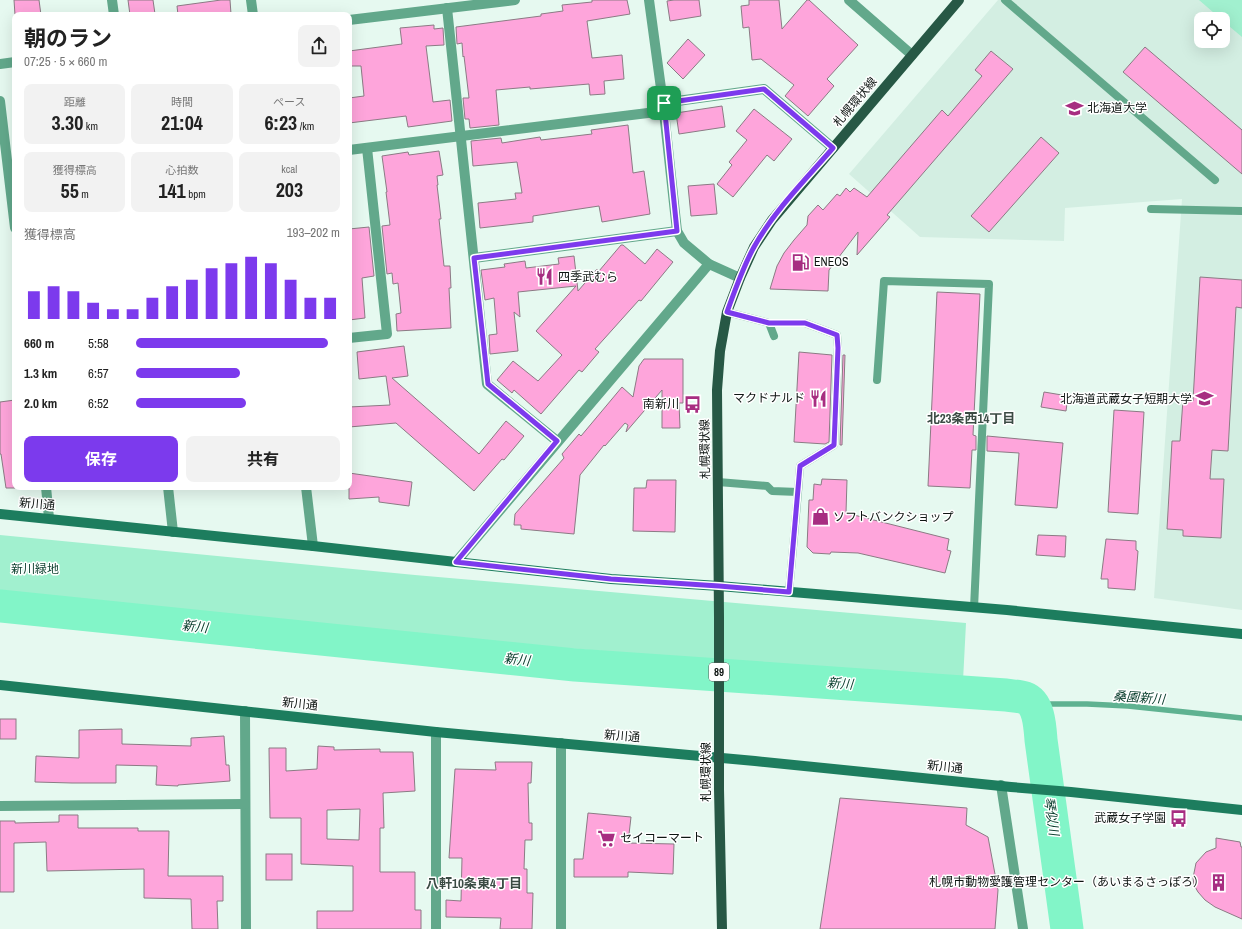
<!DOCTYPE html>
<html lang="ja">
<meta charset="utf-8">
<style>
:root{--surface:#fff;--page:#f2f2f2;--text:#222;--muted:#767676;--accent:#7c3aed}
body{margin:0;font-family:"Archivo Narrow","Noto Sans JP",sans-serif;background:var(--page);color:var(--text);height:100vh;display:flex;flex-direction:column;font-size:15px;white-space:nowrap}
*{box-sizing:border-box;margin:0}
p{font-size:13px;color:var(--muted)}
.icon{flex:none;width:22px;height:22px;fill:none;stroke:currentColor;stroke-width:2;stroke-linecap:round;stroke-linejoin:round}
.map{position:relative;flex:1;overflow:hidden}
.details{position:absolute;left:12px;top:12px;width:340px;height:478px;display:flex;flex-direction:column;background:var(--surface);border-radius:8px;box-shadow:0 4px 16px #0002}
.details>*{flex:none}
.controls{position:absolute;left:1194px;top:12px;display:grid;gap:8px}
.controls a{display:grid;place-items:center;width:36px;height:36px;border-radius:8px;background:var(--surface);box-shadow:0 4px 16px #0002;font-size:20px}
.pin{position:absolute;display:grid;place-items:center;width:34px;height:34px;color:#fff;margin:-17px;border-radius:8px;box-shadow:0 2px 6px #0006}
.round{display:grid;place-items:center;flex:none;width:42px;height:42px;border-radius:8px;background:var(--page)}
.head{display:flex;align-items:center;justify-content:space-between;height:68px;padding:0 12px}
h1{font-size:22px;font-weight:700;line-height:30px}
.stats{display:grid;grid-template-columns:repeat(3,1fr);gap:6px;height:68px;padding:4px 12px}
.stats div{display:grid;align-content:center;border-radius:8px;background:var(--page);text-align:center}
.stats b{font-size:20px;font-weight:700}
.stats small{font-size:11px;font-weight:400}
.stats p{font-size:11px}
.chart{height:112px;padding:8px 12px}
.chart p{display:flex;justify-content:space-between}
.chart svg{width:100%;height:72px;margin-top:4px;stroke:var(--accent);stroke-width:6}
.cta{display:flex;gap:8px;margin-top:auto;padding:8px 12px}
.cta a{flex:1;height:46px;border-radius:8px;background:var(--accent);color:#fff;font-size:16px;font-weight:700;line-height:46px;text-align:center}
.cta a+a{background:var(--page);color:var(--text)}
ul{padding:0 12px;list-style:none;font-size:13px}
li{display:grid;grid-template-columns:64px 48px 1fr;align-items:center;height:30px}
li i{height:10px;border-radius:5px;background:var(--accent)}
.map>svg:first-child{display:block}
</style>
<div class="map">
<svg width="1242" height="929" viewBox="0 0 1242 929">
<rect width="100%" height="100%" fill="#e6f9f0"/>
<path fill="#d3eee2" fill-rule="evenodd" d="M998 0H1242V610L1154 598 1182 199 1065 208 1064 241 920 237 849 174ZM1201 19H1223V41H1201Z"/>
<g fill="#a1f0cf">
<polygon points="1199,0 1242,0 1242,37 1223,21 1223,19 1221,19"/>
<polygon points="0,535 415,575 966,623 963,681 386,633 0,597"/>
</g>
<g fill="none" stroke-linecap="round" stroke-linejoin="round">
<polyline stroke="#5fb291" stroke-width="5.5" points="1033,704 1087,704 1128,706 1242,718"/>
<path stroke="#82f5c8" stroke-width="33" d="M0 606 575 665 1006 695C1012 696 1019 696 1025 698 1039 703 1040 727 1041 740L1067 929"/>
</g>
<g fill="#fea5db" stroke="#8b7b84" fill-rule="evenodd">
<polygon points="14,0 39,0 41,15 15,15"/>
<polygon points="128,0 153,0 155,14 130,15"/>
<polygon points="221,0 230,0 231,14 220,15 178,15 177,6"/>
<polygon points="592,0 627,0 630,14 587,21 592,58 622,55 624,79 604,81 605,94 590,95 589,84 530,89 530,87 496,90 499,125 470,128 469,119 465,119 463,98 469,98 464,56 463,57 462,43 457,44 456,27 541,16 541,14 563,11 562,5 592,2"/>
<polygon points="674,0 699,0 701,16 670,21 667,1"/>
<polygon points="749,0 779,0 782,29 807,0 809,0 858,45 827,79 834,86 808,116 785,96 794,85 761,59 752,60 749,27 743,28 741,6 749,5"/>
<polygon points="434,25 434,29 443,28 444,45 426,46 433,102 450,100 452,121 408,127 406,116 349,123 349,98 364,96 361,66 349,66 349,51 402,44 400,28"/>
<polygon points="688,39 705,55 683,79 667,63"/>
<polygon points="1145,47 1242,130 1242,174 1123,72"/>
<polygon points="991,51 1013,69 887,215 890,217 857,255 858,232 829,270 828,291 770,289 777,266 784,253 794,240 807,225 808,216 818,205 823,210 837,194 840,196 846,188 850,192 854,188 867,197 942,110 948,116 982,76 975,70"/>
<polygon points="722,106 725,127 679,134 676,113"/>
<polygon points="754,109 792,139 774,161 767,155 733,197 717,184 732,165 729,162 747,140 736,131"/>
<polygon points="628,125 633,173 644,171 650,214 602,222 599,206 533,216 533,222 480,228 478,203 516,199 515,193 522,193 517,162 473,166 471,141 501,138 502,143 540,137 541,140 592,134 591,130"/>
<polygon points="1041,137 1059,153 989,232 971,216"/>
<polygon points="439,151 443,175 437,176 438,185 437,185 441,219 439,219 444,266 450,266 451,288 449,288 451,328 397,331 396,314 401,313 398,283 393,284 392,273 387,274 382,226 390,225 386,192 387,192 382,156 408,152 409,155"/>
<polygon points="714,184 717,214 691,216 688,186"/>
<polygon points="369,227 374,276 362,278 365,318 349,320 349,229"/>
<polygon points="621,245 623,245 645,264 657,249 673,262 641,301 639,300 595,349 599,352 582,372 579,370 541,414 514,390 512,393 497,380 513,361 538,381 562,355 536,331 576,286 518,292 520,317 514,312 518,351 490,354 489,335 497,334 494,298 485,300 481,270 505,267 504,264 525,261 526,268 559,264 558,258 574,256 578,291 597,269 599,271"/>
<polygon points="1200,277 1242,280 1242,308 1236,307 1228,451 1212,450 1210,479 1224,479 1221,538 1183,536 1183,530 1167,529 1172,441 1180,441 1183,400 1193,401"/>
<polygon points="937,292 980,294 973,435 976,436 976,450 972,450 970,488 928,486"/>
<polygon points="404,346 408,376 392,378 479,454 506,421 524,436 504,460 502,459 474,491 396,423 349,427 349,407 390,405 386,376 359,379 357,352"/>
<polygon points="799,352 832,355 829,442 825,444 794,442"/>
<polygon points="843,355 845,355 842,445 840,445"/>
<polygon points="644,359 683,359 683,403 679,403 680,428 662,428 662,390 626,432 628,425 625,423 605,446 604,445 580,475 574,534 521,529 521,525 514,525 515,514 564,458 562,454 579,434 581,436 622,387 633,397 639,366"/>
<polygon points="1044,392 1068,396 1066,411 1041,407"/>
<polygon points="15,400 15,488 6,488 1,454 0,454 0,402"/>
<polygon points="1114,410 1144,412 1138,514 1108,512"/>
<polygon points="987,436 1063,443 1057,508 1015,505 1019,453 987,451"/>
<polygon points="349,473 412,482 409,506 379,502 379,497 349,499"/>
<polygon points="822,479 847,480 846,513 949,539 947,550 951,551 945,573 858,553 831,552 830,554 813,553 807,547 809,500 813,500 814,484 821,485"/>
<polygon points="647,480 676,480 675,532 633,531 634,488 646,488"/>
<polygon points="1038,535 1066,536 1065,557 1036,555"/>
<polygon points="1106,539 1136,541 1136,550 1138,551 1135,590 1108,588 1108,579 1101,579"/>
<rect x="0" y="719" width="16" height="20"/>
<polygon points="122,729 122,744 191,746 191,738 224,736 226,765 229,765 230,781 178,785 178,786 156,785 157,766 116,765 116,783 72,783 35,782 36,756 79,758 79,730"/>
<path d="M318 746 334 747V750L380 749V752H413L415 791 383 793 384 828H380V872H415V910H421V929H317V911H353V866L301 864V818H270L269 748H286V771L317 769ZM360 809 359 840 327 839V810Z"/>
<polygon points="495,762 532,762 531,783 528,783 529,823 532,823 532,840 525,840 524,869 527,869 527,893 533,893 532,929 500,929 501,918 446,917 446,900 461,901 462,858 449,858 455,769 496,770"/>
<polygon points="840,798 967,808 966,825 988,837 998,890 995,929 820,929"/>
<polygon points="588,813 631,817 628,843 674,844 673,874 628,872 628,877 574,877 574,859 583,859"/>
<polygon points="59,815 78,815 78,828 138,828 138,831 169,831 168,876 223,876 223,901 217,901 218,929 192,929 191,899 144,898 144,869 47,871 46,842 14,843 14,892 0,892 0,821 15,821 15,823 59,822"/>
<polygon points="1216,838 1240,842 1241,847 1242,847 1242,919 1215,907 1205,900 1198,892 1194,885 1193,878 1196,863 1206,852 1216,848"/>
<rect x="266" y="854" width="26" height="26"/>
</g>
<g fill="none" stroke-linecap="round" stroke-linejoin="round">
<g stroke="#62a88b" stroke-width="8">
<polyline points="1005,0 1215,180"/>
<polyline points="1151,209 1242,211"/>
<polyline points="727,312 769,323 774,336"/>
<polyline points="769,323 805,323 837,335 838,347 834,445 800,466 798,492"/>
<polyline points="877,380 884,281 989,284 974,608"/>
<polyline points="718,482 767,486 772,491 798,492 789,592"/>
</g>
<g stroke="#62a88b" stroke-width="10">
<polyline points="112,0 114,15"/>
<polyline points="251,0 253,15"/>
<polyline points="649,0 663,103 677,231 684,243 709,264 740,278"/>
<polyline points="849,0 912,55"/>
<polyline points="447,8 487,384 557,441"/>
<polyline points="349,20 515,0"/>
<polyline points="0,64 15,62"/>
<polyline points="0,101 15,228"/>
<polyline points="663,103 764,89 833,148"/>
<polyline points="349,150 664,111"/>
<polyline points="474,258 677,231"/>
<polyline points="349,338 387,334 367,148"/>
<polyline points="46,487 49,518"/>
<polyline points="168,487 173,532"/>
<polyline points="306,487 313,546"/>
<polyline points="456,562 709,264"/>
<polyline points="245,711 246,929"/>
<polyline points="436,732 436,929"/>
<polyline points="1001,785 1023,929"/>
<polyline points="0,806 245,804"/>
<polyline points="561,929 561,743"/>
</g>
<g stroke="#1d7d5e" stroke-width="10">
<polyline points="0,514 313,546 456,562 611,579 719,586 1007,610 1242,634"/>
<polyline points="0,685 436,732 755,761 1011,787 1071,792 1242,810"/>
</g>
<polyline stroke="#275845" stroke-width="10" points="722,929 719,789 719,617 717,390 720,351 727,312 740,278 754,247 772,220 959,0"/>
</g>
<g fill="none" stroke-linecap="round" stroke-linejoin="round">
<defs>
<path id="route" d="M764 89 833 148C806 179 774 211 754 247 743 267 735 290 727 312L769 323H805L837 335 838 348 834 445 800 466 789 592 719 586 611 579 456 562 557 441 488 384 474 258 677 231 664 103Z"/>
</defs>
<use href="#route" stroke="#fff" stroke-width="8"/>
<use href="#route" stroke="#7c3aed" stroke-width="5"/>
</g>
<defs>
<symbol id="university-bare" viewBox="-9 -9 18 18"><path d="M0-5L7-2L0 1L-7-2ZM-4 1L0 2.5L4 1V4Q0 6-4 4Z" fill="#a72d81" stroke="#fff" stroke-width="2.5" paint-order="stroke"/></symbol>
<symbol id="fuel-bare" viewBox="-9 -9 18 18"><path d="M-5.5-6h7V0h2V4h1.3V-2.5L3-4.5l.8-.8L6-3V5H2.5V1h-1V6h-7ZM-4.2-4.7v3.2H.2V-4.7Z" fill="#a72d81" stroke="#fff" stroke-width="2.5" paint-order="stroke"/></symbol>
<symbol id="restaurant-bare" viewBox="-9 -9 18 18"><path d="M-5-6h1v4h1v-4h1v4h1v-4h1v5L-1.5 .5V6h-2V.5L-5-1ZM5-6V6H3V1.5H1.5Q1.5-4 5-6Z" fill="#a72d81" stroke="#fff" stroke-width="2.5" paint-order="stroke"/></symbol>
<symbol id="bus-bare" viewBox="-9 -9 18 18"><path d="M-5-6H5V4H4V6H2V4H-2V6H-4V4H-5ZM-3.5-4V0h7V-4ZM-3.5 1.2v1.5H-2V1.2ZM2 1.2v1.5H3.5V1.2Z" fill="#a72d81" stroke="#fff" stroke-width="2.5" paint-order="stroke"/></symbol>
<symbol id="shop-bare" viewBox="-9 -9 18 18"><path d="M-5-2.5h2.3a2.7 3.5 0 0 1 5.4 0H5L5.5 6h-11ZM-1.5-2.5h3a1.5 2.3 0 0 0-3 0Z" fill="#a72d81" stroke="#fff" stroke-width="2.5" paint-order="stroke"/></symbol>
<symbol id="supermarket-bare" viewBox="-9 -9 18 18"><path d="M-6-5.5h2.5l.6 2H6L4.5 2H-2.5L-4.4-4H-6ZM-1.5 3.2a1.3 1.3 0 1 0 .1 0ZM3 3.2a1.3 1.3 0 1 0 .1 0Z" fill="#a72d81" stroke="#fff" stroke-width="2.5" paint-order="stroke"/></symbol>
<symbol id="building-bare" viewBox="-9 -9 18 18"><path d="M-4-6H4V6H1V3H-1V6H-4ZM-2.5-4.3h1.7v1.8h-1.7ZM.8-4.3h1.7v1.8H.8ZM-2.5-1h1.7V.8h-1.7ZM.8-1h1.7V.8H.8Z" fill="#a72d81" stroke="#fff" stroke-width="2.5" paint-order="stroke"/></symbol>
</defs>
<g fill-rule="evenodd">
<use href="#university-bare" x="1062" y="96" width="25" height="25"/>
<use href="#fuel-bare" x="788" y="250" width="25" height="25"/>
<use href="#restaurant-bare" x="532" y="264" width="25" height="25"/>
<use href="#restaurant-bare" x="806" y="386" width="25" height="25"/>
<use href="#university-bare" x="1192" y="386" width="25" height="25"/>
<use href="#bus-bare" x="680" y="392" width="25" height="25"/>
<use href="#shop-bare" x="808" y="504" width="25" height="25"/>
<use href="#bus-bare" x="1166" y="806" width="25" height="25"/>
<use href="#supermarket-bare" x="594" y="826" width="25" height="25"/>
<use href="#building-bare" x="1206" y="870" width="25" height="25"/>
</g>
<g text-anchor="middle" stroke-width="3" stroke-linejoin="round" paint-order="stroke">
<rect fill="#fff" stroke="#565b59" stroke-width="1" x="709" y="663" width="20" height="18" rx="3"/>
<g font-size="11" font-weight="bold" fill="#0e1512">
<text x="719" y="676">89</text>
</g>
<g font-size="12" fill="#0e1512" stroke="#fff">
<text transform="translate(855 102) rotate(-50)" y="4">札幌環状線</text>
<text transform="translate(705 449) rotate(-91)" y="4">札幌環状線</text>
<text transform="translate(37 504) rotate(5)" y="4">新川通</text>
<text transform="translate(300 704) rotate(6)" y="4">新川通</text>
<text transform="translate(622 736) rotate(5)" y="4">新川通</text>
<text transform="translate(945 767) rotate(6)" y="4">新川通</text>
<text transform="translate(706 772) rotate(-90)" y="4">札幌環状線</text>
</g>
<g font-size="12" fill="#0e1512" stroke="#fff" text-anchor="start">
<text x="1087" y="112">北海道大学</text>
<text x="814" y="266">ENEOS</text>
<text x="558" y="281">四季武むら</text>
<text x="805" y="402" text-anchor="end">マクドナルド</text>
<text x="1192" y="403" text-anchor="end">北海道武蔵女子短期大学</text>
<text x="679" y="408" text-anchor="end">南新川</text>
<text x="833" y="521">ソフトバンクショップ</text>
<text x="1166" y="822" text-anchor="end">武蔵女子学園</text>
<text x="620" y="842">セイコーマート</text>
<text x="1205" y="886" text-anchor="end">札幌市動物愛護管理センター（あいまるさっぽろ）</text>
</g>
<g font-size="12" fill="#0b3f2d" stroke="#fff">
<text x="35" y="573">新川緑地</text>
</g>
<g font-size="13" font-weight="bold" fill="#3b4b44" stroke="#fff">
<text x="971" y="423">北23条西14丁目</text>
<text x="474" y="888">八軒10条東4丁目</text>
</g>
<g font-size="13" font-style="italic" fill="#073c2b" stroke="#fff">
<text transform="translate(195 626) rotate(6)" y="5">新川</text>
<text transform="translate(517 659) rotate(6)" y="5">新川</text>
<text transform="translate(840 683) rotate(4)" y="5">新川</text>
<text transform="translate(1139 697) rotate(4)" y="5">桑園新川</text>
<text transform="translate(1052 816) rotate(82)" y="5">琴似川</text>
</g>
</g>
</svg>
<div class="controls">
<a><svg class="icon" aria-label="locate" viewBox="0 0 24 24"><circle cx="12" cy="12" r="6"/><path d="M12 2v4M12 18v4M2 12h4M18 12h4"/></svg></a>
</div>
<div class="pin" style="left:664px;top:103px;background:#1e9e55"><svg class="icon" aria-label="arrive" viewBox="0 0 24 24"><path d="M6 21V4h12l-3 4 3 4H6"/></svg></div>
<section class="details">
<div class="head"><div><h1>朝のラン</h1><p>07:25 · 5 × 660 m</p></div><a class="round"><svg class="icon" aria-label="share" viewBox="0 0 24 24"><path d="M12 15V3M7 8l5-5 5 5M5 13v7h14v-7"/></svg></a></div>
<div class="stats">
<div><p>距離</p><b>3.30<small> km</small></b></div>
<div><p>時間</p><b>21:04</b></div>
<div><p>ペース</p><b>6:23<small> /km</small></b></div>
</div>
<div class="stats">
<div><p>獲得標高</p><b>55<small> m</small></b></div>
<div><p>心拍数</p><b>141<small> bpm</small></b></div>
<div><p>kcal</p><b>203</b></div>
</div>
<div class="chart"><p><span>獲得標高</span>193–202 m</p>
<svg viewBox="0 0 160 44" preserveAspectRatio="none"><path d="M5 44V27M15 44V24M25 44V27M35 44V34M45 44V38M55 44V38M65 44V31M75 44V24M85 44V20M95 44V13M105 44V10M115 44V6M125 44V10M135 44V20M145 44V31M155 44V31"/></svg>
</div>
<ul>
<li><b>660 m</b>5:58<i style="width:94%"></i></li>
<li><b>1.3 km</b>6:57<i style="width:51%"></i></li>
<li><b>2.0 km</b>6:52<i style="width:54%"></i></li>
</ul>
<div class="cta"><a>保存</a><a>共有</a></div>
</section>
</div>
